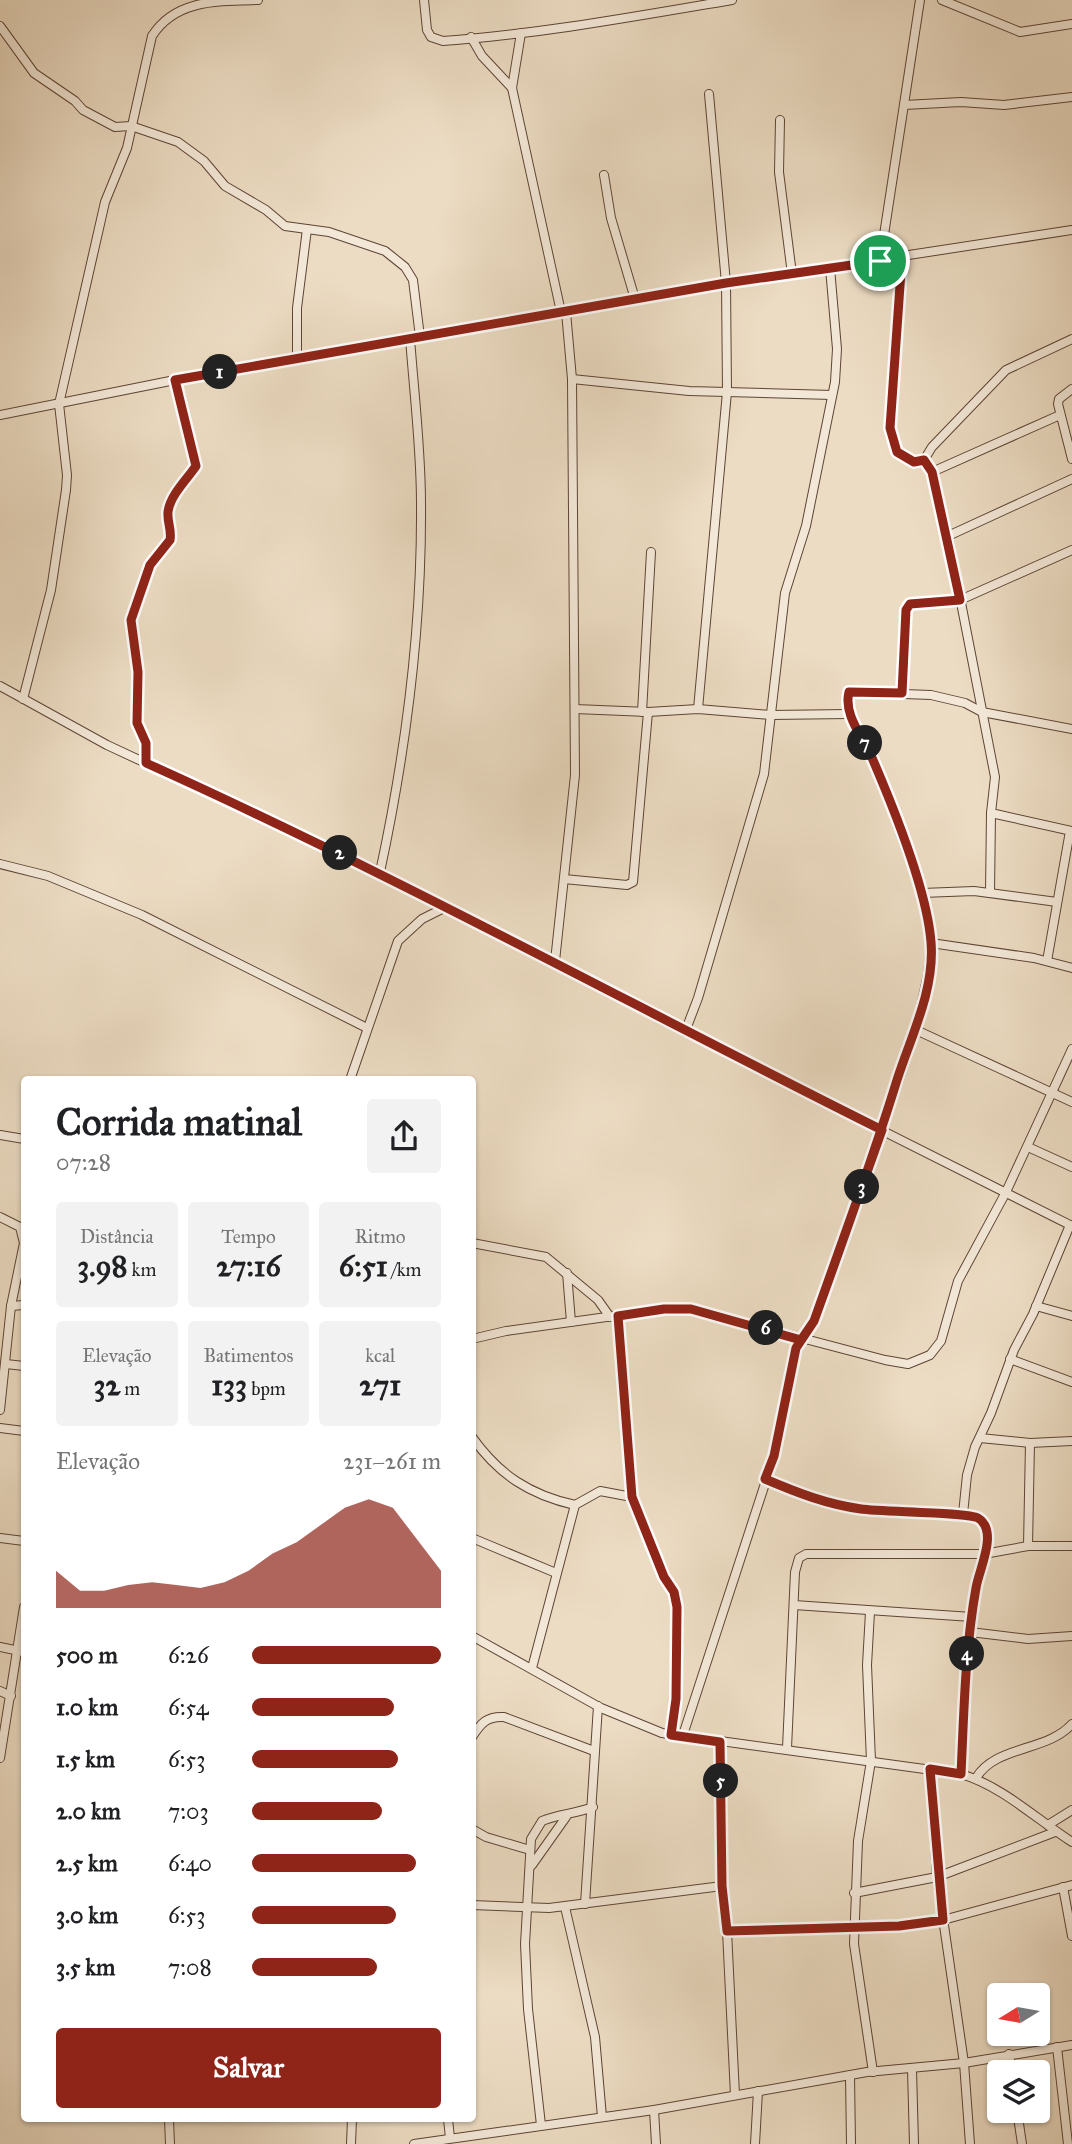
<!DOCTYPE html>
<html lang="pt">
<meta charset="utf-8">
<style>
:root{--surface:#fff;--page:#f2f2f2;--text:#202124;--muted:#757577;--accent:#8f2418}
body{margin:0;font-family:"IM FELL Great Primer",serif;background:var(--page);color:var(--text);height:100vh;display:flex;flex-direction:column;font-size:26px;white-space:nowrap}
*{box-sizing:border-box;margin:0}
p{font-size:23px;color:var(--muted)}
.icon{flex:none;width:38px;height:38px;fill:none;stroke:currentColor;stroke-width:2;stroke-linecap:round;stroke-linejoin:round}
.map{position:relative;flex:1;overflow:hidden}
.details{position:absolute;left:21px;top:1076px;width:455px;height:1046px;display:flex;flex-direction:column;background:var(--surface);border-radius:7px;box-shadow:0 2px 5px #0004}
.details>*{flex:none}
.needle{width:46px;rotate:259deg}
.tools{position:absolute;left:987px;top:1983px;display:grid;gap:14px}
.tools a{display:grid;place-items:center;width:63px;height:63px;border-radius:7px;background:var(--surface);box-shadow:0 2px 5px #0004;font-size:35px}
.pin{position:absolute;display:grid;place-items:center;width:60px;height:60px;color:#fff;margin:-30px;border:4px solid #fff;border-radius:50%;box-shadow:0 2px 7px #0007}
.km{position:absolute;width:35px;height:35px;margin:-18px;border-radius:50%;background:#222;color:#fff;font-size:19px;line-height:35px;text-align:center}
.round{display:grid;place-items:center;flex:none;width:74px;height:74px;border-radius:7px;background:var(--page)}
.headline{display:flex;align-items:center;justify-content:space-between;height:119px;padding:0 35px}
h1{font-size:38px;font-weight:700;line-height:52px}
.metrics{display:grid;grid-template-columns:repeat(3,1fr);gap:10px;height:119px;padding:7px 35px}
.metrics div{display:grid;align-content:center;border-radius:7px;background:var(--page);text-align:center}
.metrics b{font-size:30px;font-weight:700}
.metrics small{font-size:19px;font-weight:400}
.metrics p{font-size:19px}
.chart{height:196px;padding:14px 35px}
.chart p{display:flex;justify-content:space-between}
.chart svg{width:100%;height:126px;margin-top:7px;fill:var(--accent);opacity:.7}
.primary-button{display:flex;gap:14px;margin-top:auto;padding:14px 35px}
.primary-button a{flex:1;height:80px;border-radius:7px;background:var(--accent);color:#fff;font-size:28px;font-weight:700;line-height:80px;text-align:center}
ul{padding:0 35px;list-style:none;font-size:23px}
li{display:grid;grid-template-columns:112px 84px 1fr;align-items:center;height:52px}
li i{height:18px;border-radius:9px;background:var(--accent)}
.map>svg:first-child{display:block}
</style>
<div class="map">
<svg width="1072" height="2144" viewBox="0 0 1072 2144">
<rect width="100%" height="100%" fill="#ecdcc3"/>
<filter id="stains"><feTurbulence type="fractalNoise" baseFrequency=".00286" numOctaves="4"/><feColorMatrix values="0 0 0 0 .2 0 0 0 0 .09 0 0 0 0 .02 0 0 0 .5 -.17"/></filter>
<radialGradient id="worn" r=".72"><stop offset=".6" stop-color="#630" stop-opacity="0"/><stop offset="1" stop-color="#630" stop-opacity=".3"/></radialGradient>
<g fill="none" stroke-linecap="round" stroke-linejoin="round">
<defs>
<g id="street">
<path d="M424 0 427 30 431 37 443 41C540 34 637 16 732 0"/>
<polyline points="942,0 1020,32 1072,24"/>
<polyline points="0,26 34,73 75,101 83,110 115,127 131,126 178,142 204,161 225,186 266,210 285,226 329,232 385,251 405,267 413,280 420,337"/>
<polyline points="521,33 512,88 561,312"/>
<polyline points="471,37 482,56 512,88"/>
<polyline points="904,105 961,102 1004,105 1072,97"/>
<polyline points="780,120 779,172 792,274"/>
<polyline points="604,175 611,218 635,299"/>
<polyline points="902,257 890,428 897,452 914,462 924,460"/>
<polyline points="880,261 920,0"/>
<polyline points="297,358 297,308 307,229"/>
<polyline points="572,379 689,391 832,395"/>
<polyline points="1072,389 1059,399 1058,404 1072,459"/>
<polyline points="0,415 175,380 726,283 1072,230"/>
<polyline points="924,460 932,447 1006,370 1072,339"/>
<polyline points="924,460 932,472 1060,415"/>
<polyline points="932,472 948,536 995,777 991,813 1072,831"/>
<polyline points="948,536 1072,479"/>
<polyline points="0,686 107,745 380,872 444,908 547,957 662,1020 1072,1226"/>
<polyline points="902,693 905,616 910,604 960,600 1072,550"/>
<path d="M23 699 51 590 66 490 67 475 59 404 105 202 127 148 152 36C175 0 215 1 258 0"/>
<polyline points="575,709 648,712 698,709 770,715 849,714"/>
<polyline points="698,709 727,392 726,283 709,94"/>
<polyline points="642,712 651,552"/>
<path d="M146 763V743L137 723 138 672 131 620 150 565 170 540C172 530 167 522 168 512 170 495 188 478 196 466L175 380"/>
<polyline points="0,864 48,876 142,915 367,1028"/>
<path d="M380 872C406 751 422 627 421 503 421 448 414 393 410 338"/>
<polyline points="564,879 627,885 633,882 648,712"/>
<polyline points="922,893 974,891 1057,902"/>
<polyline points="990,893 991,813"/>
<polyline points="931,943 1034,958 1072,968"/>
<polyline points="555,961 575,775 572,379 566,312"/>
<polyline points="1047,961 1070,831"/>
<polyline points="916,1030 1072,1102"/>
<polyline points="685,1032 698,998 764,774 785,593 806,526 835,382 837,349 830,268"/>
<polyline points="350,1080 398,941 422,919 444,908"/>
<polyline points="0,1135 24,1139"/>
<polyline points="1028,1147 1072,1167"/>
<polyline points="0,1217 20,1227 24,1243 11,1306 0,1410"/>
<polyline points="472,1243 546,1257 598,1300 610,1317"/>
<polyline points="567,1273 571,1322"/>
<polyline points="11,1306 24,1305"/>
<polyline points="1036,1306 1072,1316"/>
<polyline points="618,1316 632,1497 664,1577 674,1592 677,1607 676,1699 671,1735"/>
<polyline points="472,1339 506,1331 664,1309 691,1309 885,1360 908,1364 930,1355 941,1341 958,1281 1006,1192 1072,1049"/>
<polyline points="1010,1359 1072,1382"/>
<polyline points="6,1364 24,1366"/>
<polyline points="0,1428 24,1431"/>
<path d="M472 1437C499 1475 530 1495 575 1505"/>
<polyline points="980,1438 1030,1443 1072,1441"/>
<path d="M765 1479C799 1493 830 1506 867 1510 885 1512 969 1513 978 1518 999 1531 979 1569 976 1588 965 1649 964 1712 961 1774"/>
<polyline points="963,1514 967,1475 975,1447 991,1413 1014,1350 1033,1314 1070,1225"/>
<polyline points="0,1538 24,1541"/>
<polyline points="472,1538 556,1573"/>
<polyline points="1028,1546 1030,1443"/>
<polyline points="794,1605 972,1617"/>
<polyline points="870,1612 867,1665 871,1761 858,1841 854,1944 873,2072"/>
<polyline points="970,1632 1028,1639 1072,1636"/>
<path d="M472 1636 601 1708 662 1733 961 1774C1002 1786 1036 1819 1072 1842"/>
<polyline points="0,1647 24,1652"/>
<polyline points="532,1668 575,1505 600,1491 632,1497"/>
<polyline points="0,1691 11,1696"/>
<path d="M472 1737C481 1723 487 1716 504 1717L594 1751"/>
<polyline points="682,1738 774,1456 796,1348 814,1321 871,1162 916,1030 928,974 931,943 922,893 874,760 849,714 849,692 931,695 965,703 982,712 1072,729"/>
<polyline points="720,1742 722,1886 727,1931 735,2095"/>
<polyline points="787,1748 795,1572 799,1558 806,1554 984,1554 1028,1546 1072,1546"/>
<polyline points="0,1758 24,1607"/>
<polyline points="930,1769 937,1877 964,2063 970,2144"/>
<path d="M976 1778C996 1745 1047 1752 1072 1724"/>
<polyline points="1048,1825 1072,1810"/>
<polyline points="472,1829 486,1837 530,1850"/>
<polyline points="532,1865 566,1817"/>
<polyline points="1063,1887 1072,1936"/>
<polyline points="854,1893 937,1877 1055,1832"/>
<polyline points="585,1904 598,1706"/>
<polyline points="472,1905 549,1908 722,1886"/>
<polyline points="565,1907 595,2037 602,2117"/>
<polyline points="727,1931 899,1926 943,1920 1072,1885"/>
<polyline points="1057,2047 1068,2144"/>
<polyline points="1009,2054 1012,2072"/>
<polyline points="912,2069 914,2144"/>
<polyline points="850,2075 851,2144"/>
<polyline points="654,2110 656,2144"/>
<polyline points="1017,2110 1022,2144"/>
<polyline points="169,2119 170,2144"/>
<polyline points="448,2119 450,2138"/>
<path d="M541 2125 528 2009 525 1944 531 1839 542 1821C558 1814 575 1814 593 1807"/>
<polyline points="351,2144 352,2119"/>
<polyline points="414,2144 654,2110 867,2072 964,2063 1072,2045"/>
<polyline points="755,2144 758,2091"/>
</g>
</defs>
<use href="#street" stroke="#5e4435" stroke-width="10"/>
<use href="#street" stroke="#f3e8d8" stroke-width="8"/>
</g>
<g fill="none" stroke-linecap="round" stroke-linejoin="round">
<defs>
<path id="route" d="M880 261 726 283 175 380 196 466C188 478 170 495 168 512 167 522 172 530 170 540L150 565 131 620 138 672 137 723 146 743V763C397 876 637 1008 882 1130L814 1321 796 1348 774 1456 765 1479C798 1493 826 1504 861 1509 881 1512 968 1512 978 1518 999 1531 979 1569 976 1588 965 1649 964 1712 961 1774L930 1769 943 1920 899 1926 727 1931 722 1886 720 1742 671 1735 676 1699 677 1607 674 1592 664 1577 632 1497 618 1316 664 1309H691L801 1340 814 1321C843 1241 872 1161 897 1080 911 1036 935 990 931 942 927 890 894 809 873 760 864 738 843 716 849 692L902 693 906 610 910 604 960 600 932 472 924 460 914 462 897 452 890 428 902 257 880 261"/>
</defs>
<use href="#route" stroke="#fff" stroke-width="14"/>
<use href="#route" stroke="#8f2418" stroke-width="9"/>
</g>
<rect width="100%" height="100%" filter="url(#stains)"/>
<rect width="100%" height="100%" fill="url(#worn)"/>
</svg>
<div class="tools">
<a><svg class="needle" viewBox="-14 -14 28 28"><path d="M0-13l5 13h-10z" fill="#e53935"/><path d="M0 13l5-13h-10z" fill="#757577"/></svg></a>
<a><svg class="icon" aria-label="layers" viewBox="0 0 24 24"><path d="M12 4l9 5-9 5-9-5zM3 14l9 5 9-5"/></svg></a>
</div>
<div class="pin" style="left:880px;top:261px;background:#1e9e55"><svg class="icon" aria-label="arrive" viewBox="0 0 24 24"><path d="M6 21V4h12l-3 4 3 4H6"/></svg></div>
<b class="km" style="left:220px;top:372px">1</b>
<b class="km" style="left:340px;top:853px">2</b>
<b class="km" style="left:862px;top:1187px">3</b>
<b class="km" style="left:967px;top:1654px">4</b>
<b class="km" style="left:721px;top:1781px">5</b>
<b class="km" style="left:766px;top:1328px">6</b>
<b class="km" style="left:865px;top:743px">7</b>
<section class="details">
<div class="headline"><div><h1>Corrida matinal</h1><p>07:28</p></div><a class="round"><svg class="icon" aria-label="share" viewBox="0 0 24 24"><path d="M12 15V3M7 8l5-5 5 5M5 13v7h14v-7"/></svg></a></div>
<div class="metrics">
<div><p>Distância</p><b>3.98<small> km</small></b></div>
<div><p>Tempo</p><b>27:16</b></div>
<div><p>Ritmo</p><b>6:51<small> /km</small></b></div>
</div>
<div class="metrics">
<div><p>Elevação</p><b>32<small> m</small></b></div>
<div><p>Batimentos</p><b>133<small> bpm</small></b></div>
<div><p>kcal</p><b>271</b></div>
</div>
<div class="chart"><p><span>Elevação</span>231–261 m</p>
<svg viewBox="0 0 160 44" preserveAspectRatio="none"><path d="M0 44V31L10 38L20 38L30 36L40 35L50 36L60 37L70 35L80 31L90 25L100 21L110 15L120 9L130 6L140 9L150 20L160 31V44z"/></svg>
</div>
<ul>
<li><b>500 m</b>6:26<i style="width:100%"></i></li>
<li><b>1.0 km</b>6:54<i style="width:75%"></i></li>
<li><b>1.5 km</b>6:53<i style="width:77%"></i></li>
<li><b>2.0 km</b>7:03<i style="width:69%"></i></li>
<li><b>2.5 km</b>6:40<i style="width:87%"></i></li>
<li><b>3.0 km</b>6:53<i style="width:76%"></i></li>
<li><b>3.5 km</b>7:08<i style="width:66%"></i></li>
</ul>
<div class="primary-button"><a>Salvar</a></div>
</section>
</div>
